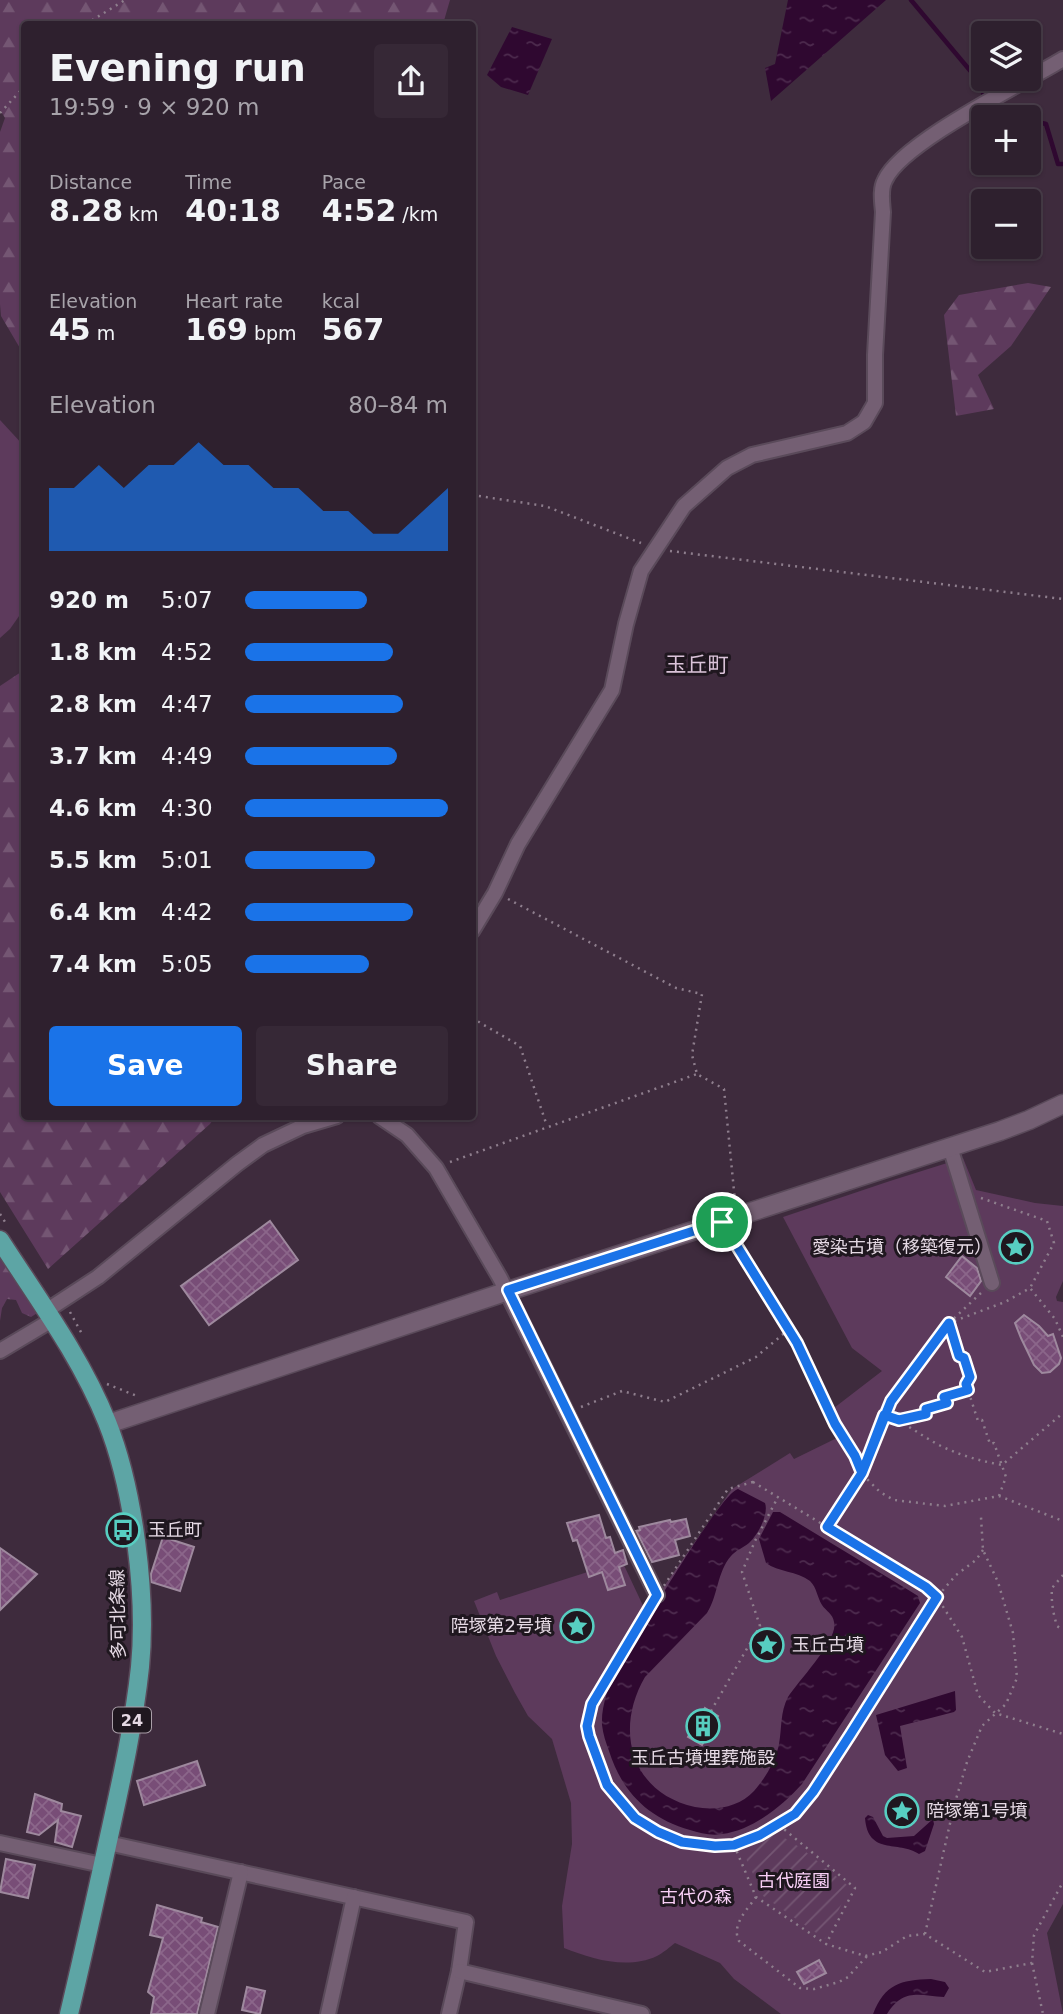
<!DOCTYPE html>
<meta charset="utf-8">
<style>
:root{--surface:#2e202e;--page:#362836;--text:#f1f3f6;--muted:#a7a3aa;--line:#493e4a;--accent:#1a73e8}
body{margin:0;font-family:"DejaVu Sans","Noto Sans JP",sans-serif;background:var(--page);color:var(--text);height:100vh;display:flex;flex-direction:column;font-size:26px;white-space:nowrap}
*{box-sizing:border-box;margin:0}
p{font-size:23px;color:var(--muted)}
.icon{flex:none;width:38px;height:38px;fill:none;stroke:currentColor;stroke-width:2;stroke-linecap:round;stroke-linejoin:round}
.map{position:relative;flex:1;overflow:hidden}
.details{position:absolute;left:21px;top:21px;width:455px;height:1099px;display:flex;flex-direction:column;background:var(--surface);border-radius:7px;box-shadow:0 2px 5px #0004,0 0 0 2px var(--line)}
.details>*{flex:none}
.fabs{position:absolute;left:971px;top:21px;display:grid;gap:14px}
.fabs a{display:grid;place-items:center;width:70px;height:70px;border-radius:7px;background:var(--surface);box-shadow:0 2px 5px #0004,0 0 0 2px var(--line);font-size:35px}
.pin{position:absolute;display:grid;place-items:center;width:60px;height:60px;color:#fff;margin:-30px;border:4px solid #fff;border-radius:50%;box-shadow:0 2px 7px #0007}
.round{display:grid;place-items:center;flex:none;width:74px;height:74px;border-radius:7px;background:var(--page)}
.overview{display:flex;align-items:center;justify-content:space-between;height:119px;padding:0 28px}
h1{font-size:38px;font-weight:700;line-height:52px}
.metrics{display:grid;grid-template-columns:repeat(3,1fr);gap:10px;height:119px;padding:7px 28px}
.metrics div{display:grid;align-content:center}
.metrics b{font-size:30px;font-weight:700}
.metrics small{font-size:19px;font-weight:400}
.metrics p{font-size:19px}
.chart{height:196px;padding:14px 28px}
.chart p{display:flex;justify-content:space-between}
.chart svg{width:100%;height:126px;margin-top:7px;fill:var(--accent);opacity:.7}
.primary-button{display:flex;gap:14px;margin-top:auto;padding:14px 28px}
.primary-button a{flex:1;height:80px;border-radius:7px;background:var(--accent);color:#fff;font-size:28px;font-weight:700;line-height:80px;text-align:center}
.primary-button a+a{background:var(--page);color:var(--text)}
ul{padding:0 28px;list-style:none;font-size:23px}
li{display:grid;grid-template-columns:112px 84px 1fr;align-items:center;height:52px}
li i{height:18px;border-radius:9px;background:var(--accent)}
.map>svg:first-child{display:block}
</style>
<div class="map">
<svg width="1063" height="2014" viewBox="0 0 1063 2014">
<defs>
<pattern id="forest-firs" width="22" height="20" patternUnits="userSpaceOnUse" patternTransform="scale(1.75)"><rect width="22" height="20" fill="#5d3a5c"/><path d="M5 1l3.5 6h-7zM16 11l3.5 6h-7z" fill="#745673"/></pattern>
<pattern id="garden-furrows" width="10" height="10" patternUnits="userSpaceOnUse" patternTransform="scale(1.75)"><rect width="10" height="10" fill="#5d3a5c"/><path d="M-1 1l2-2M0 10L10 0M9 11l2-2" fill="none" stroke="#745673"/></pattern>
<pattern id="water-ripples" width="26" height="14" patternUnits="userSpaceOnUse" patternTransform="scale(1.75)"><rect width="26" height="14" fill="#2f0830"/><path d="M2 4q2-2 4 0t4 0M15 11q2-2 4 0t4 0" fill="none" stroke="#4d2b4e"/></pattern>
<pattern id="building-cross-hatch" width="8" height="8" patternUnits="userSpaceOnUse" patternTransform="scale(1.75)"><rect width="8" height="8" fill="#784d77"/><path d="M0 0l8 8M0 8l8-8" fill="none" stroke="#8b668a"/></pattern>
</defs>
<rect width="100%" height="100%" fill="#3e2b3d"/>
<g fill="url(#forest-firs)">
<polygon points="0,0 450,0 443,24 24,24 24,355 1,316 0,304 0,132 5,118 0,110"/>
<polygon points="1028,283 1051,287 1011,346 978,375 994,409 956,416 944,315 959,295"/>
<polygon points="24,670 24,1116 215,1117 210,1124 48,1269 0,1192 0,686"/>
<polygon points="0,1250 42,1310 31,1317 22,1313 16,1300 7,1299 2,1308 0,1321"/>
</g>
<g fill="#5d3a5c">
<polygon points="0,420 24,446 24,609 10,629 0,638"/>
<path d="M963 1158 976 1190 1035 1203 1063 1206V1281L1056 1297 1057 1301 1063 1302V1904L1047 1933 1063 2014H781L734 1979 720 1963 675 1943C670 1947 663 1953 657 1956 627 1970 592 1959 564 1948L562 1906 572 1844 571 1803 552 1739 528 1716 515 1693 496 1656 474 1601 497 1592 500 1600 622 1561 646 1612 732 1489 790 1453 794 1459 843 1435 830 1411 882 1371 852 1348 783 1217 890 1181Z"/>
</g>
<polygon fill="url(#garden-furrows)" points="778,1834 801,1848 847,1885 849,1888 825,1939 763,1896 744,1854 750,1845"/>
<g fill="url(#water-ripples)">
<polygon points="788,0 886,0 771,101 765,68 775,64"/>
<polygon points="512,27 552,39 528,95 501,87 487,75"/>
<path d="M738 1489 765 1503C769 1514 758 1535 749 1543 743 1548 736 1550 731 1556 717 1572 718 1596 707 1613L645 1677C614 1730 631 1793 695 1807 716 1811 739 1807 754 1791 765 1779 776 1760 779 1744 782 1728 780 1712 788 1697 798 1681 839 1639 834 1622 833 1614 826 1611 822 1605 817 1597 817 1588 810 1581 797 1571 778 1572 766 1563L759 1539 773 1512H780L910 1591 918 1596 920 1603 802 1784C782 1806 753 1830 722 1834 711 1836 700 1833 690 1830 648 1818 622 1792 609 1751 606 1743 603 1734 602 1725 601 1706 609 1685 617 1668 635 1642 719 1494 738 1489Z"/>
<polygon points="955,1691 956,1710 954,1712 900,1726 907,1768 898,1771 885,1755 876,1715"/>
<path d="M868 1815 873 1817 883 1836 887 1838 914 1836 933 1819 934 1824 925 1851 919 1854C898 1840 868 1856 865 1818Z"/>
<path d="M931 1979 945 1982 949 1988 944 1997C919 1995 903 1988 887 2014H873C885 1984 900 1980 931 1979Z"/>
</g>
<g fill="none" stroke-linecap="round" stroke-linejoin="round">
<g stroke="#2f0830" stroke-width="4.5">
<polyline points="911,0 978,80 985,98 997,112 1019,117"/>
<polyline points="1029,120 1046,124 1058,164 1063,164"/>
</g>
</g>
<g fill="url(#building-cross-hatch)" stroke="#9e899e" stroke-width="2">
<polygon points="270,1221 298,1260 209,1325 181,1286"/>
<polygon points="962,1256 977,1268 981,1281 970,1296 946,1277"/>
<polygon points="1024,1315 1039,1326 1048,1336 1053,1334 1061,1358 1059,1364 1050,1372 1042,1373 1034,1365 1021,1338 1015,1323"/>
<polygon points="599,1515 606,1538 610,1537 615,1553 623,1550 627,1564 619,1567 625,1585 608,1590 602,1572 589,1577 577,1540 573,1541 567,1523"/>
<polygon points="686,1519 690,1536 675,1540 679,1555 652,1562 636,1531 640,1530 639,1527 670,1520 671,1522"/>
<polygon points="163,1537 194,1547 180,1591 151,1582 151,1574"/>
<polygon points="0,1548 37,1574 0,1610"/>
<polygon points="705,1708 718,1716 702,1745 688,1737"/>
<polygon points="197,1761 205,1785 144,1805 137,1781"/>
<polygon points="35,1794 62,1804 61,1811 81,1816 72,1847 55,1842 58,1820 39,1835 27,1832"/>
<polygon points="6,1859 35,1865 28,1898 0,1892"/>
<polygon points="157,1905 202,1918 201,1922 218,1927 197,2014 151,2014 154,1997 148,1992 163,1938 150,1935"/>
<polygon points="819,1960 826,1973 804,1984 797,1972"/>
<polygon points="247,1987 265,1991 260,2014 242,2010"/>
</g>
<g fill="none" stroke-linecap="round" stroke-linejoin="round">
<defs>
<g id="street">
<path d="M472 931 495 893 518 844 612 690 626 624 641 571 684 506 727 468 752 455 847 433 864 422 875 403V355L883 212C882 201 880 189 885 180 902 142 1024 83 1063 59"/>
<polyline points="379,1116 407,1135 436,1168 500,1278 657,1595"/>
<polyline points="950,1147 992,1283"/>
<polyline points="46,1311 98,1277 237,1164 263,1145 303,1126 337,1116"/>
<polyline points="0,1351 52,1320"/>
<polyline points="0,1843 102,1865"/>
<polyline points="108,1843 466,1922 459,1971 449,2014"/>
<polyline points="459,1971 642,2014"/>
<polyline points="207,2014 241,1872"/>
<polyline points="328,2014 354,1897"/>
</g>
<polyline id="secondary" points="108,1424 508,1291 1000,1131 1029,1120 1063,1104"/>
<path id="primary" d="M0 1240C38 1299 81 1357 107 1422 134 1490 147 1595 140 1667 133 1733 117 1799 103 1864 92 1914 81 1964 69 2014"/>
</defs>
<use href="#street" stroke="#5a4a5a" stroke-width="18"/>
<use href="#secondary" stroke="#5a4a5a" stroke-width="21"/>
<use href="#primary" stroke="#5a4a5a" stroke-width="21"/>
<g stroke="#8e7e8d" stroke-width="2.5" stroke-dasharray="2 5" stroke-linecap="butt">
<polyline points="86,24 125,0"/>
<polyline points="0,113 24,87"/>
<polyline points="472,495 545,506 641,543"/>
<polyline points="670,551 1063,599"/>
<polyline points="508,899 676,988 702,994 692,1055 697,1074 724,1089 735,1201"/>
<polyline points="472,1018 520,1046 547,1126"/>
<polyline points="450,1162 697,1074"/>
<polyline points="981,1198 1047,1221 1054,1243 1030,1288"/>
<polyline points="0,1214 7,1225"/>
<polyline points="731,1236 797,1343 835,1424 855,1456 861,1473 880,1492 894,1500 945,1506 999,1496 1063,1521"/>
<polyline points="70,1312 82,1334"/>
<polyline points="107,1384 137,1396"/>
<polyline points="581,1407 622,1391 665,1402 756,1357 788,1330"/>
<path d="M884 1415C906 1422 922 1437 943 1447 962 1456 981 1461 1002 1465L1063 1413"/>
<polyline points="900,1420 926,1414 926,1409 947,1403 944,1397 968,1390"/>
<polygon points="753,1482 926,1587 937,1597 850,1735 813,1792 795,1814 760,1835 734,1845 696,1844 658,1832 635,1818 607,1785 587,1726 591,1705 644,1616 728,1489"/>
<polyline points="999,1496 1006,1477 994,1443 990,1444 982,1420 978,1421 966,1384 970,1377 965,1358 959,1356 949,1323 1005,1302 1030,1288 1055,1319 1063,1337"/>
<polyline points="827,1526 861,1473 891,1401 949,1323 982,1292"/>
<polyline points="983,1550 976,1560 956,1575 937,1597 962,1637 978,1695 995,1713 1063,1734"/>
<path d="M1063 1575 1052 1588C1051 1601 1053 1613 1057 1626L1063 1630"/>
<polyline points="711,1711 760,1626 742,1572 755,1541 778,1497"/>
<polyline points="779,1825 855,1888 826,1944"/>
<polyline points="734,1845 756,1897 826,1944 865,1956 882,1952 907,1936 925,1934 985,1972 1032,1963 1034,1935 1063,1882"/>
<path d="M756 1897C747 1910 731 1925 739 1941L800 1988 814 1989 839 1982 848 1977 867 1956"/>
<polyline points="925,1934 954,1806 967,1762 982,1726 1006,1704 1017,1678 1013,1633 998,1582 983,1550 981,1517"/>
<polyline points="1032,1963 1043,2014"/>
</g>
<use href="#street" stroke="#745f73" stroke-width="14"/>
<use href="#secondary" stroke="#745f73" stroke-width="18"/>
<use href="#primary" stroke="#5da5a5" stroke-width="18"/>
</g>
<g fill="none" stroke-linecap="round" stroke-linejoin="round">
<defs>
<polyline id="route" points="722,1222 508,1290 657,1595 592,1704 587,1726 589,1736 607,1785 635,1818 658,1832 682,1842 715,1846 734,1845 760,1835 795,1814 813,1792 850,1735 937,1597 926,1587 827,1527 862,1473 884,1415 899,1420 926,1414 926,1409 947,1403 944,1397 968,1390 966,1384 970,1377 964,1358 959,1356 949,1323 891,1401 862,1473 855,1456 835,1424 797,1343 722,1222"/>
</defs>
<use href="#route" stroke="#fff" stroke-width="14"/>
<use href="#route" stroke="#1a73e8" stroke-width="9"/>
</g>
<defs>
<symbol id="sight-ring" viewBox="-11 -11 22 22"><circle r="9.5" fill="#1f171f" stroke="#57cec1" stroke-width="1.5"/><path d="M0-6L1.8-2.2L6-1.7L2.9 1.2L3.7 5.4L0 3.3L-3.7 5.4L-2.9 1.2L-6-1.7L-1.8-2.2Z" fill="#57cec1"/></symbol>
<symbol id="bus-ring" viewBox="-11 -11 22 22"><circle r="9.5" fill="#1f171f" stroke="#57cec1" stroke-width="1.5"/><path d="M-5-6H5V4H4V6H2V4H-2V6H-4V4H-5ZM-3.5-4V0h7V-4ZM-3.5 1.2v1.5H-2V1.2ZM2 1.2v1.5H3.5V1.2Z" fill="#57cec1"/></symbol>
<symbol id="building-ring" viewBox="-11 -11 22 22"><circle r="9.5" fill="#1f171f" stroke="#57cec1" stroke-width="1.5"/><path d="M-4-6H4V6H1V3H-1V6H-4ZM-2.5-4.3h1.7v1.8h-1.7ZM.8-4.3h1.7v1.8H.8ZM-2.5-1h1.7V.8h-1.7ZM.8-1h1.7V.8H.8Z" fill="#57cec1"/></symbol>
</defs>
<g fill-rule="evenodd">
<use href="#sight-ring" x="997" y="1228" width="38" height="38"/>
<use href="#bus-ring" x="104" y="1511" width="38" height="38"/>
<use href="#sight-ring" x="558" y="1607" width="38" height="38"/>
<use href="#sight-ring" x="748" y="1626" width="38" height="38"/>
<use href="#building-ring" x="684" y="1707" width="38" height="38"/>
<use href="#sight-ring" x="883" y="1792" width="38" height="38"/>
</g>
<g text-anchor="middle" stroke-width="6" stroke-linejoin="round" paint-order="stroke">
<rect fill="#1f171f" stroke="#aa9fa9" stroke-width="2" x="113" y="1707.5" width="38" height="25" rx="5"/>
<g font-size="16" font-weight="bold" fill="#e5d9e4">
<text x="132" y="1726">24</text>
</g>
<g font-size="18" fill="#e5d9e4" stroke="#1f171f" text-anchor="start">
<text x="992" y="1253" text-anchor="end">愛染古墳（移築復元）</text>
<text x="148" y="1536">玉丘町</text>
<text x="552" y="1632" text-anchor="end">陪塚第2号墳</text>
<text x="792" y="1651">玉丘古墳</text>
<text x="703" y="1764" text-anchor="middle">玉丘古墳埋葬施設</text>
<text x="926" y="1817">陪塚第1号墳</text>
</g>
<g font-size="18" fill="#e5d9e4" stroke="#1f171f">
<text transform="translate(118 1614) rotate(-91)" y="6">多可北条線</text>
</g>
<g font-size="18" fill="#f8cff6" stroke="#1f171f">
<text x="794" y="1887">古代庭園</text>
<text x="696" y="1903">古代の森</text>
</g>
<g font-size="21" fill="#dac3d9" stroke="#1f171f">
<text x="697" y="672">玉丘町</text>
</g>
</g>
</svg>
<div class="fabs">
<a><svg class="icon" aria-label="layers" viewBox="0 0 24 24"><path d="M12 4l9 5-9 5-9-5zM3 14l9 5 9-5"/></svg></a>
<a>+</a>
<a>−</a>
</div>
<div class="pin" style="left:722px;top:1222px;background:#1e9e55"><svg class="icon" aria-label="arrive" viewBox="0 0 24 24"><path d="M6 21V4h12l-3 4 3 4H6"/></svg></div>
<section class="details">
<div class="overview"><div><h1>Evening run</h1><p>19:59 · 9 × 920 m</p></div><a class="round"><svg class="icon" aria-label="share" viewBox="0 0 24 24"><path d="M12 15V3M7 8l5-5 5 5M5 13v7h14v-7"/></svg></a></div>
<div class="metrics">
<div><p>Distance</p><b>8.28<small> km</small></b></div>
<div><p>Time</p><b>40:18</b></div>
<div><p>Pace</p><b>4:52<small> /km</small></b></div>
</div>
<div class="metrics">
<div><p>Elevation</p><b>45<small> m</small></b></div>
<div><p>Heart rate</p><b>169<small> bpm</small></b></div>
<div><p>kcal</p><b>567</b></div>
</div>
<div class="chart"><p><span>Elevation</span>80–84 m</p>
<svg viewBox="0 0 160 44" preserveAspectRatio="none"><path d="M0 44V22L10 22L20 14L30 22L40 14L50 14L60 6L70 14L80 14L90 22L100 22L110 30L120 30L130 38L140 38L150 30L160 22V44z"/></svg>
</div>
<ul>
<li><b>920 m</b>5:07<i style="width:60%"></i></li>
<li><b>1.8 km</b>4:52<i style="width:73%"></i></li>
<li><b>2.8 km</b>4:47<i style="width:78%"></i></li>
<li><b>3.7 km</b>4:49<i style="width:75%"></i></li>
<li><b>4.6 km</b>4:30<i style="width:100%"></i></li>
<li><b>5.5 km</b>5:01<i style="width:64%"></i></li>
<li><b>6.4 km</b>4:42<i style="width:83%"></i></li>
<li><b>7.4 km</b>5:05<i style="width:61%"></i></li>
</ul>
<div class="primary-button"><a>Save</a><a>Share</a></div>
</section>
</div>
